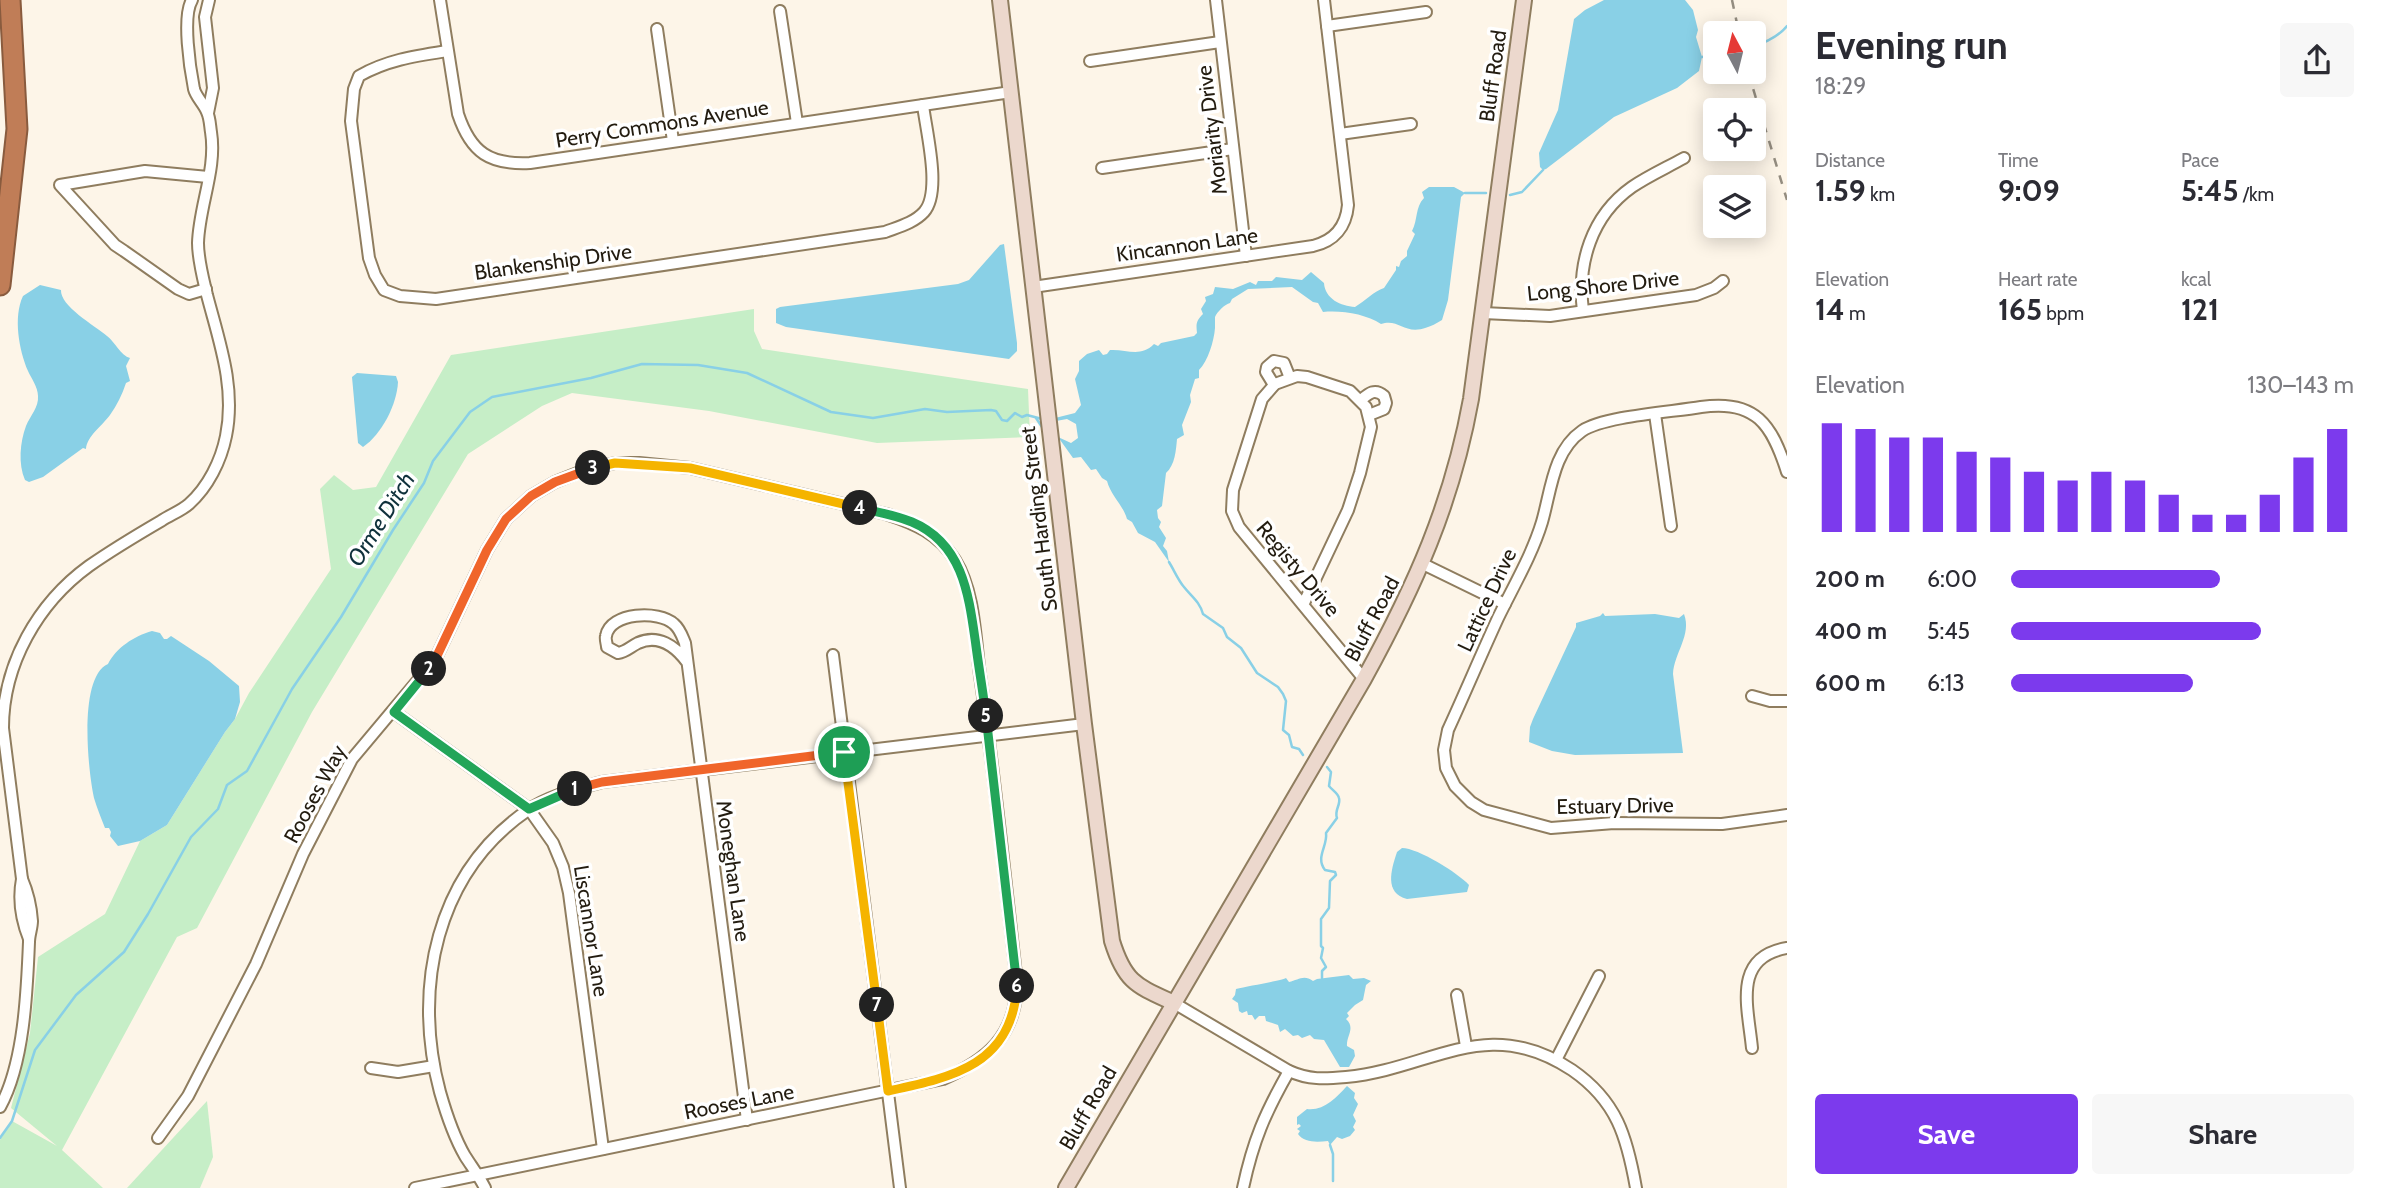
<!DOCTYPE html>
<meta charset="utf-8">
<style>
:root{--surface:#fff;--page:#f7f7f7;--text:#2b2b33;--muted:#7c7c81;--accent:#7c3aed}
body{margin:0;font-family:Cabin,sans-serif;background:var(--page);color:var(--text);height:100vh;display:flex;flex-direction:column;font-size:26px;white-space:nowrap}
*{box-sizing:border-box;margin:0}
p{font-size:23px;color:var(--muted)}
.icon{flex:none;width:38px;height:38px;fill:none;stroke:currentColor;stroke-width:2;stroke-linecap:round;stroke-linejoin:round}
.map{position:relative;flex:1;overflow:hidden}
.sheet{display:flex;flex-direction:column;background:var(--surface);width:595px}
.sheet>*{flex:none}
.needle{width:46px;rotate:353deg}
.tools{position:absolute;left:1703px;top:21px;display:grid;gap:14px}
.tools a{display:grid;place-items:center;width:63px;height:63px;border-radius:7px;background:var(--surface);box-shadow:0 4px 18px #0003;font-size:35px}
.pin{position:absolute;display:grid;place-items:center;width:60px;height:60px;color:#fff;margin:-30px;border:4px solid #fff;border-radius:50%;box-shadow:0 2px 7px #0007}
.km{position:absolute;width:35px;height:35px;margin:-18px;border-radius:50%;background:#222;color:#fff;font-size:19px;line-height:35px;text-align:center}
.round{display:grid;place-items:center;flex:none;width:74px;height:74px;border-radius:7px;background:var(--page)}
.summary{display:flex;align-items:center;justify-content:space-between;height:119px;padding:0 28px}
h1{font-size:38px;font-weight:800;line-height:52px}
.metrics{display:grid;grid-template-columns:repeat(3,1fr);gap:10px;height:119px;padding:7px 28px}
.metrics div{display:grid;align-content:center}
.metrics b{font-size:30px;font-weight:800}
.metrics small{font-size:19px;font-weight:400}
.metrics p{font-size:19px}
.chart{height:196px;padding:14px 28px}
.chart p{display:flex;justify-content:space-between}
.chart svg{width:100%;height:126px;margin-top:7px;stroke:var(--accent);stroke-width:6}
.action{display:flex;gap:14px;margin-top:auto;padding:14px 28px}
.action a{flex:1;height:80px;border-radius:7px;background:var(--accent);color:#fff;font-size:28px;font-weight:800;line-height:80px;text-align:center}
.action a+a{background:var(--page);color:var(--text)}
ul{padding:0 28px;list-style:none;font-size:23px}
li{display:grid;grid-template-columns:112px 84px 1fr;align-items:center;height:52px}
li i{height:18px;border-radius:9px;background:var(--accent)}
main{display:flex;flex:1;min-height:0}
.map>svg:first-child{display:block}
</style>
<main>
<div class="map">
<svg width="1787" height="1188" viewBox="0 0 1787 1188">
<rect width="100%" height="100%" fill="#fdf5e8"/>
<g fill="#c6eec7">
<polygon points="754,309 754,331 762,349 1028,389 1030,437 877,443 709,411 572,393 542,406 468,454 312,712 197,928 177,937 62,1150 103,1188 0,1188 0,1140 12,1121 57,1146 11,1108 30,1033 38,957 105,914 140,841 167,825 225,732 235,719 249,693 331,569 320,489 334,475 353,490 376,487 451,355"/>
<polygon points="207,1101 213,1157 200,1188 127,1188"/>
</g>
<g fill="#89d0e6">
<polygon points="1604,0 1685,0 1693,10 1698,30 1696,37 1702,57 1699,71 1677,88 1614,117 1546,169 1543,170 1540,167 1539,153 1558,110 1574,19 1585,10"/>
<path d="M1429 187H1454L1465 193 1461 197 1448 300 1442 320C1405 343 1403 317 1381 324 1366 314 1341 310 1323 312L1318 303 1313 302 1292 287 1248 289 1232 299 1230 303C1225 304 1217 312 1215 317 1215 319 1215 326 1215 328 1214 341 1208 361 1199 370V378L1195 379 1190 395 1191 402 1182 425 1184 435 1177 439C1176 450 1175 465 1166 473L1162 506 1157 510 1158 518 1161 522 1159 527 1166 538 1163 546 1167 551 1169 562 1155 542 1138 533 1132 522 1127 519C1123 505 1111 496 1107 481L1102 478 1096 469 1091 470 1081 457 1073 458 1058 437 1071 443 1078 438 1076 424 1067 419 1056 421 1055 418 1075 413 1081 405 1075 379 1079 371V361L1087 354 1099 350 1103 355 1107 354 1110 350C1127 349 1140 358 1154 344L1158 346 1161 343 1194 336 1197 333C1196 324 1196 321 1203 314L1201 309 1206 301 1205 297 1213 294 1215 287 1233 289 1250 282 1256 285 1258 281H1272L1276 277 1302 280 1311 272 1324 283C1325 299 1341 306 1355 307 1365 301 1374 291 1384 288L1396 270V266L1399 267 1401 261 1407 256V251L1415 234 1412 231C1418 220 1415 207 1424 198L1422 192Z"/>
<polygon points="1004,244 1017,343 1017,351 1009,359 786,327 776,323 776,309 780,307 958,284 969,280 1000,245"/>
<path d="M40 285 61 290C60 306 94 325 107 336 115 342 121 356 130 358L126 366 130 381 126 383C122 395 117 405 110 415 102 426 87 436 86 449L83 448 43 477 29 482 25 480C18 464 20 442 26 426 30 416 39 407 38 396 38 387 31 378 28 371 19 350 13 317 23 296Z"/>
<path d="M357 373 396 376 398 382C397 404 382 434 363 447L358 443 352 377Z"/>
<path d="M1603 613 1605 616 1655 614 1679 618 1684 614C1692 635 1674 653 1673 674L1683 753 1575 755 1552 751 1529 742 1530 727 1533 719 1576 627V623L1600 616Z"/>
<path d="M152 631 160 633 164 639H167L171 636 209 661 239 686 240 702 235 719 225 732 167 825 140 841 118 846 110 836 111 832 109 828H105C101 818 97 808 94 798 88 771 78 677 108 664 116 648 134 636 152 631Z"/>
<path d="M1402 848C1418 848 1458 873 1469 885L1467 892 1407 899C1384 893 1391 870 1397 852Z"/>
<path d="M1349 975 1353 979 1364 978 1371 981 1366 985 1363 1000 1355 1005 1347 1013 1349 1016 1346 1019C1356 1028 1346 1036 1347 1046L1354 1050 1355 1056 1349 1067H1340L1324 1040 1314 1039 1310 1035 1302 1038 1298 1035 1293 1036 1285 1029 1280 1032 1278 1025 1266 1021 1265 1016H1259L1255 1020 1252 1015H1248L1247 1011 1242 1013 1239 1011 1238 1003 1232 999 1235 995 1236 989C1248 986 1280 981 1286 978L1289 982C1298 980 1304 974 1313 981L1317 979Z"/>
<path d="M1347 1086 1355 1093 1354 1098 1358 1104 1353 1115 1356 1121 1353 1127 1355 1130 1350 1136 1342 1139 1337 1137 1330 1145 1328 1141C1317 1142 1304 1143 1298 1134L1300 1131 1297 1129 1301 1126 1299 1124 1297 1125V1117L1307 1109C1324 1111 1336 1098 1347 1086Z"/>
</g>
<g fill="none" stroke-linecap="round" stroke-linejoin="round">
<g stroke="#89d0e6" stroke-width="2.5">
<path d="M1754 46C1767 42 1778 37 1787 26"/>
<polyline points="1702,57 1715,55"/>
<polyline points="1465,193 1486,193"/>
<polyline points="1510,195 1522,192 1543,170"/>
<polyline points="1036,418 1042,427"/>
<path d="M1169 562C1174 570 1178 580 1184 587 1191 596 1200 602 1203 614L1223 628 1227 637 1241 648 1257 673 1278 687 1283 694 1286 701 1283 730 1289 735 1292 747 1299 749 1303 755"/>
<path d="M1322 978V971L1326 967 1321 958 1323 948 1321 946V919L1329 908 1330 881 1336 875 1335 872 1325 870C1315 857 1328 846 1326 833L1337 818C1334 810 1341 805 1339 798 1338 793 1332 790 1329 786L1331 772 1327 767"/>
<polyline points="0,1138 12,1121 35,1050 76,995 124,952 148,914 191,837 218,809 227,785 247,771 292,689 341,617 393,530 424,483 433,461 470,412 492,397 591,378 642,364 698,365 747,373 831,412 873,418 925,409 947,412 991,410 996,411 1002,420 1007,421 1015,413 1022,417 1027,415 1042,419"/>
<polyline points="1330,1145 1333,1154 1333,1181"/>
</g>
<defs>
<g id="street">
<path d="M440 0 458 114C471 153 490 165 530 163L1011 92"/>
<polyline points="1216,0 1246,256"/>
<polyline points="780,11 797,123"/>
<polyline points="1327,26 1426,12"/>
<polyline points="657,29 673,141"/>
<path d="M447 51C415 56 387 60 359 76L354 89 351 121 369 258 375 275 384 290 400 296 436 299 885 232C898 227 914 223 924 212 942 192 926 131 923 105"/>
<polyline points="1090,61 1220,42"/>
<polyline points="208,113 213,88 205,17 209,0"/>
<polyline points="1340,134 1411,124"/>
<polyline points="1102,168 1233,149"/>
<path d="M1033 287 1313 246C1334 241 1346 227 1348 205L1324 0"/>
<polyline points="206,289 189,294 178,289 124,251 115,245 60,185 145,171 208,177"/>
<path d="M1583 311C1577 264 1591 216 1632 187 1648 176 1666 168 1684 158"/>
<polyline points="1483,313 1550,316 1696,295 1714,288 1723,281"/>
<polyline points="1274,385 1266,372 1267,367 1274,361 1284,363 1290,378"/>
<path d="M1361 400C1369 393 1375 388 1384 396L1386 403 1384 409 1369 415"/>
<polyline points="1655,414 1671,526"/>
<path d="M1787 472C1772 425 1756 399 1701 407 1672 412 1604 416 1582 431 1553 451 1551 491 1542 522 1532 555 1513 587 1498 618 1481 655 1465 693 1448 730L1444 750 1446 768 1455 786 1471 802 1484 810 1551 828 1614 823 1722 824 1787 815"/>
<polyline points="1423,564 1505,604"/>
<polyline points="1303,605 1348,510 1360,473 1371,427 1366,407 1350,391 1307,377 1297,376 1275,384 1262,399 1233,490 1232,511 1239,527 1303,605 1364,679"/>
<polyline points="833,655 900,1188"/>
<path d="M687 662C675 646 658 634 638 643 630 647 626 652 618 653L607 647C607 644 605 639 606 636 610 612 659 610 674 624 680 629 682 636 685 643L747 1120"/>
<polyline points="1752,696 1770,701 1787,701"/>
<polyline points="394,712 529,809 553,843 563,867 569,893 603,1149"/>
<path d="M29 939C21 919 18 900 22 879L3 728C3 664 38 603 89 566 112 550 137 535 161 521 170 515 181 511 189 504 208 487 221 461 226 436 236 387 219 341 207 295 203 278 198 260 198 243 199 206 217 169 211 132 210 126 210 118 207 112 204 104 196 97 194 89 190 69 182 16 192 0"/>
<polyline points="1457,995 1466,1046"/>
<path d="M1174 1003 1289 1071C1309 1080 1324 1079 1346 1077 1432 1069 1486 1013 1572 1070 1617 1101 1627 1137 1636 1188"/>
<path d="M1752 1048C1748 1007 1732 957 1787 948"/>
<polyline points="1556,1060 1599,976"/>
<polyline points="371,1068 398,1072 434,1066"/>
<path d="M0 1107C24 1064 27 992 29 942 29 935 32 928 32 921 31 906 28 893 22 879"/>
<path d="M158 1138 188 1096 256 964 303 854 352 759 435 660 487 550 506 519 531 496 555 482 585 470 615 463H639L690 468 886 514C914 523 939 534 955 560 975 592 975 638 980 675 995 777 1005 880 1017 983 1016 1036 987 1060 943 1079L415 1188"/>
<path d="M485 1188C479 1176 472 1167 465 1156 454 1137 446 1113 440 1092 412 988 436 873 528 810 550 795 577 789 602 782L1084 724"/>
<path d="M1243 1188C1253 1141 1265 1113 1289 1071"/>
</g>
<g id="secondary">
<path d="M1000 0 1084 724 1112 941C1125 983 1137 986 1174 1003"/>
<path d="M1066 1188 1364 679C1415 586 1452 504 1471 399L1524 0"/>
</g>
<polyline id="highway" points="0,285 17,129 10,0"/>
</defs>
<use href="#street" stroke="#8f7d5f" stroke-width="14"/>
<use href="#secondary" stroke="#8f7d5f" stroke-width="18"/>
<use href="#highway" stroke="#895b3e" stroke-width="23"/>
<use href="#street" stroke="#fff" stroke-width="10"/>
<use href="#secondary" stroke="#ecd8cd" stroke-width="14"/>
<use href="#highway" stroke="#c07d57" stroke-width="19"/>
<g stroke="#948d80" stroke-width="2.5" stroke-dasharray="9 9" stroke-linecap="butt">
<polyline points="1732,0 1739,33"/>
<polyline points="1748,72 1787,200"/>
</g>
</g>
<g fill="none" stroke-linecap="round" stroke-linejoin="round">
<defs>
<polyline id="split-1" points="575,789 602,782 844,752"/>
<polyline id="split-2" points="429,669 394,712 529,809 575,789"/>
<polyline id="split-3" points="429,669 435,660 487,550 506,519 531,496 555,482 593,468"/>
<polyline id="split-4" points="593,468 615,463 690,468 860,508"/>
<path id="split-5" d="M860 508C877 512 895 515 912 522 964 544 969 597 976 646 979 669 983 692 986 716"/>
<polyline id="split-6" points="986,716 1017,986"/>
<path id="split-7" d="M877 1005 888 1091C953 1077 1012 1065 1017 986"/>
<polyline id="split-8" points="844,752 877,1005"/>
</defs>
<use href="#split-1" stroke="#fff" stroke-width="14"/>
<use href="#split-2" stroke="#fff" stroke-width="14"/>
<use href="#split-3" stroke="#fff" stroke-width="14"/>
<use href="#split-4" stroke="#fff" stroke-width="14"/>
<use href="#split-5" stroke="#fff" stroke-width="14"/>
<use href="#split-6" stroke="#fff" stroke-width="14"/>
<use href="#split-7" stroke="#fff" stroke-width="14"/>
<use href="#split-8" stroke="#fff" stroke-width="14"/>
<use href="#split-1" stroke="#f0652b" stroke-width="9"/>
<use href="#split-2" stroke="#22a559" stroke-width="9"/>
<use href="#split-3" stroke="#f0652b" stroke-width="9"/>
<use href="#split-4" stroke="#f5b400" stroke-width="9"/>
<use href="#split-5" stroke="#22a559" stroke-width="9"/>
<use href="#split-6" stroke="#22a559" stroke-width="9"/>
<use href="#split-7" stroke="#f5b400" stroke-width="9"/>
<use href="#split-8" stroke="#f5b400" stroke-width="9"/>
</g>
<g text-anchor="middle" stroke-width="7" stroke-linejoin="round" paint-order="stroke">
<g font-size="21" fill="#231c10" stroke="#fff">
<text transform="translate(1493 76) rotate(-82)" y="7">Bluff Road</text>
<text transform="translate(662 124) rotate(-9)" y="7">Perry Commons Avenue</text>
<text transform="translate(1212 130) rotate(-97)" y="7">Moriarity Drive</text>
<text transform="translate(1187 245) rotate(-8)" y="7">Kincannon Lane</text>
<text transform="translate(553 262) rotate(-8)" y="7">Blankenship Drive</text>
<text transform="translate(1603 286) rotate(-6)" y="7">Long Shore Drive</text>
<text transform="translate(1039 519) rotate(-97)" y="7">South Harding Street</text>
<text transform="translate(1298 569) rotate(50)" y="7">Registy Drive</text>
<text transform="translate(1487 600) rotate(-65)" y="7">Lattice Drive</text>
<text transform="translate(1372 619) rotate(-62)" y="7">Bluff Road</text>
<text transform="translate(315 794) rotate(-62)" y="7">Rooses Way</text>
<text transform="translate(1615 806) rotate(-1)" y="7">Estuary Drive</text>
<text transform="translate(733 871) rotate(82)" y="7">Moneghan Lane</text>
<text transform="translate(591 931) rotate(81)" y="7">Liscannor Lane</text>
<text transform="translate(739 1102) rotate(-11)" y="7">Rooses Lane</text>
<text transform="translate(1088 1108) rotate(-60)" y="7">Bluff Road</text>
</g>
<g font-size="23" font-style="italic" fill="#0f313b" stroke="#fff">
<text transform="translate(381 519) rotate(-58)" y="8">Orme Ditch</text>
</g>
</g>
</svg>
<div class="tools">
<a><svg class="needle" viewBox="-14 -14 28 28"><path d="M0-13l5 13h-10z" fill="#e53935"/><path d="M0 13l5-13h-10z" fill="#7c7c81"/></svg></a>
<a><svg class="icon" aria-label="locate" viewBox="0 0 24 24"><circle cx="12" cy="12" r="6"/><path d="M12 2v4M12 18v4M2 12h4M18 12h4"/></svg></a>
<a><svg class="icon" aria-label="layers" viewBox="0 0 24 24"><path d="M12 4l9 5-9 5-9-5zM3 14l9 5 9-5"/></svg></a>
</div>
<div class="pin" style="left:844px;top:752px;background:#1e9e55"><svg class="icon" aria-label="arrive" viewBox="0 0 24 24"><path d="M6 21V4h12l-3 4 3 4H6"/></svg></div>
<b class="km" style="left:575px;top:789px">1</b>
<b class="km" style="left:429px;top:669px">2</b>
<b class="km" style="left:593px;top:468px">3</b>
<b class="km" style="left:860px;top:508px">4</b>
<b class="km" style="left:986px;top:716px">5</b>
<b class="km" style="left:1017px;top:986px">6</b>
<b class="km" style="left:877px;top:1005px">7</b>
</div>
<section class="sheet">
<div class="summary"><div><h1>Evening run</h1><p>18:29</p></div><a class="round"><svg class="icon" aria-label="share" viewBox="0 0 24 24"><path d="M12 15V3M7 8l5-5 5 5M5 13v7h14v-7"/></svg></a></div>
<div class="metrics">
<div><p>Distance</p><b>1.59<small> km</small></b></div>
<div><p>Time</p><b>9:09</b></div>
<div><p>Pace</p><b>5:45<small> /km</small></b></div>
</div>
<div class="metrics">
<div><p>Elevation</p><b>14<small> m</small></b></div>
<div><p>Heart rate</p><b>165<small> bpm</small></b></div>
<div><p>kcal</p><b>121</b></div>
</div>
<div class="chart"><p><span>Elevation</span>130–143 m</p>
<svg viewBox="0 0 160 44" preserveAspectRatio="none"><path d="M5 44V6M15 44V8M25 44V11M35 44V11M45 44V16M55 44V18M65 44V23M75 44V26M85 44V23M95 44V26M105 44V31M115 44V38M125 44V38M135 44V31M145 44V18M155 44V8"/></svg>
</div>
<ul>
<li><b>200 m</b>6:00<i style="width:61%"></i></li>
<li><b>400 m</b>5:45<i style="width:73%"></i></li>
<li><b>600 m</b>6:13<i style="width:53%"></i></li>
</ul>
<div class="action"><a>Save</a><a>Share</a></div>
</section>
</main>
